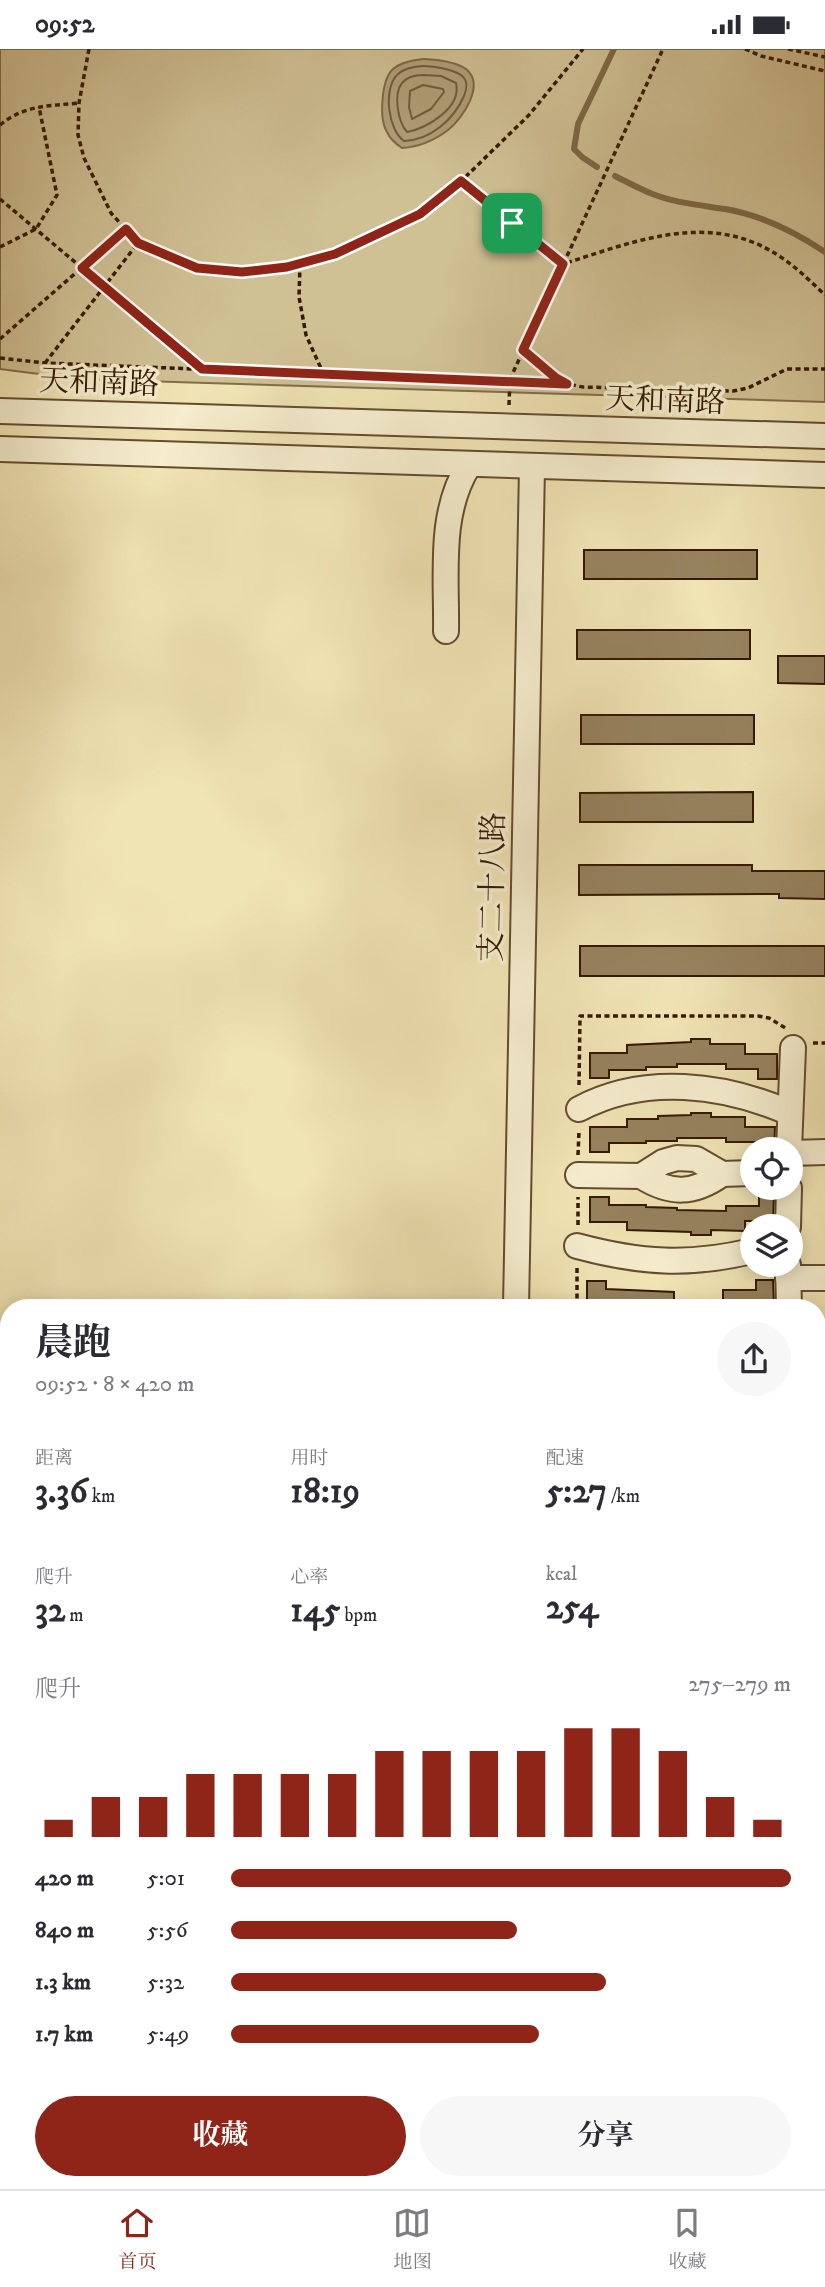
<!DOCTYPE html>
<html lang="zh">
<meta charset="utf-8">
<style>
:root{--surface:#fff;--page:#f7f7f7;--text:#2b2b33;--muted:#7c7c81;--line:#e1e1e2;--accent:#8f2418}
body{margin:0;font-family:"IM FELL DW Pica","Noto Serif SC",serif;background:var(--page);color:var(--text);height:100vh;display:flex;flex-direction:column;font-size:26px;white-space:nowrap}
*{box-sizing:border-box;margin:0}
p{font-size:23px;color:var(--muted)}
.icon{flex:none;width:38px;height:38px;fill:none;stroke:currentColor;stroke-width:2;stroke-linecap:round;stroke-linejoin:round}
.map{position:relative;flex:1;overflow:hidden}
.side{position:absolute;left:0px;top:1250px;width:826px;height:891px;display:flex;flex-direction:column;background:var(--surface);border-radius:28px 28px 0 0;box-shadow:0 4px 18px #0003}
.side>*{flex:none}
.buttons{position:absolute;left:740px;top:1088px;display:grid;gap:14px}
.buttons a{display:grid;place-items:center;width:63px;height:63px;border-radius:50%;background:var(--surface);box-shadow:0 4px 18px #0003;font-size:35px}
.pin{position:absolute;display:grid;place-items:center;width:60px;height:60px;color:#fff;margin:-30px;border-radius:14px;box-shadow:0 4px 10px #0006}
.round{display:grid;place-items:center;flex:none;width:74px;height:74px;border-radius:37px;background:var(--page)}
.headline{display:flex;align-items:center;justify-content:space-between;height:119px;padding:0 35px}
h1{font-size:38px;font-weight:700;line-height:52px}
.stats{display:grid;grid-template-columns:repeat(3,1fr);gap:10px;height:119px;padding:7px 35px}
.stats div{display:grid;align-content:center}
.stats b{font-size:35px;font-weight:700}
.stats small{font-size:19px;font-weight:400}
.stats p{font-size:19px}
.chart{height:196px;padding:14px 35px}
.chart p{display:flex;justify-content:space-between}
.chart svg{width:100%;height:126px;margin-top:7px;stroke:var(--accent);stroke-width:6}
.primary-button{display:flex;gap:14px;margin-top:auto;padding:14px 35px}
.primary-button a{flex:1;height:80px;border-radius:42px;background:var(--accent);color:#fff;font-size:28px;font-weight:700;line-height:80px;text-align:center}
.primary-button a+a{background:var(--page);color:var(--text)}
ul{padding:0 35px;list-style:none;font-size:23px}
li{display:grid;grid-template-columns:112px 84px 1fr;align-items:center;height:52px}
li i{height:18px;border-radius:9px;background:var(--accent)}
.status{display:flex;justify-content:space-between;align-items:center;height:49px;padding:0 35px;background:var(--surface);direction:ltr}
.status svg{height:19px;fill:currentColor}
.tabs{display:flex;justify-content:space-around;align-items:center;height:98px;border-top:2px solid var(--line);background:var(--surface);font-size:19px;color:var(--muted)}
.tabs a{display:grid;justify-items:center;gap:4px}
.tabs .selected{color:var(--accent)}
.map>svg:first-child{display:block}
</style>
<div class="status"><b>09:52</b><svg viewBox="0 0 49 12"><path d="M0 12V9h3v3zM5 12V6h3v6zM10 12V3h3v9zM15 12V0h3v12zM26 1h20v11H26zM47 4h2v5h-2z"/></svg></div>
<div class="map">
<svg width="825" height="2140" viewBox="0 0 825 2140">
<rect width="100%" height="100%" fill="#f0e3b4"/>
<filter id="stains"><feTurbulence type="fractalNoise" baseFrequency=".00286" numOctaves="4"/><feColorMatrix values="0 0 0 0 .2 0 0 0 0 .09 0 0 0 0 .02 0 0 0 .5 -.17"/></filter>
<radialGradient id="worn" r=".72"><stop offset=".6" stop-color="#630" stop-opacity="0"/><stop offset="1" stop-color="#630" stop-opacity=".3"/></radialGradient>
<g fill="#d0c195" stroke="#826d4a" stroke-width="2">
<polygon points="0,0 825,0 825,353 78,330 0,320"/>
<polygon points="825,1708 825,1775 817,1775 817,1709"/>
<rect x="0" y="1746" width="9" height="68"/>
<rect x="817" y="1905" width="8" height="51"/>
<polygon points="9,1934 9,2003 0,2004 0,1935"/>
</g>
<path fill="#b09e77" stroke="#7e6947" stroke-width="2" d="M423 10C437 11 454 12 466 20 486 36 462 70 448 81 435 91 418 98 402 99 396 95 390 90 387 83 379 70 381 31 393 20 401 13 413 11 423 10Z"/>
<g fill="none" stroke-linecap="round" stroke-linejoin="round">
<g stroke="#725c3c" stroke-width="2">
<path d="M423 17C435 18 450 19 461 26 468 31 467 40 464 47 454 70 431 91 404 92 388 81 383 40 397 26 404 19 414 18 423 17Z"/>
<path d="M423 26 441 27 456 34C462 59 427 79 407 83 398 73 393 45 402 34 407 28 416 26 423 26Z"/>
<polygon points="423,36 443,40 444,43 431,60 412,70 409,58 410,42"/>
</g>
<g stroke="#7e6947" stroke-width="6">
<polyline points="597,118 582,108 574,100 578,75 614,0"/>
<path d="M615 127C627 133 638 139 650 144 674 154 699 156 725 160 761 166 795 183 825 203"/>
</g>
</g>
<g fill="#96825e" stroke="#341900" stroke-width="2">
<rect x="584" y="501" width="173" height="29"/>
<rect x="577" y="581" width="173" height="29"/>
<polygon points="778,607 825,607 825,635 778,634"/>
<rect x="581" y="666" width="173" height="29"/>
<polygon points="753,743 753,773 580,773 580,744"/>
<polygon points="579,816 752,816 752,822 825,822 825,850 779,849 779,845 579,846"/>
<rect x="580" y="897" width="245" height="30"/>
<polygon points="691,990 710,990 710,995 745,995 745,1005 777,1005 777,1030 758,1030 758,1020 726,1020 726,1015 677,1015 677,1018 646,1018 646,1021 609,1021 609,1029 590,1029 590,1004 627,1004 627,996 691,993"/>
<polygon points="691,1064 711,1064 711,1068 745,1068 745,1078 775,1078 774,1101 759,1101 759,1093 726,1093 726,1089 677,1089 677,1092 646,1092 646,1094 609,1094 609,1103 590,1103 590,1078 627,1078 627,1070 658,1070 658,1067 691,1066"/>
<polygon points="759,1147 774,1147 773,1172 745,1172 745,1182 711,1181 711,1186 691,1186 691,1183 627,1181 627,1173 590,1173 590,1148 609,1148 609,1156 646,1156 646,1158 677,1159 677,1161 726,1162 726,1157 759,1157"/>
<polygon points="756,1231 773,1231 774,1256 723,1258 723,1241 756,1241"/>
<polygon points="587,1232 606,1232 606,1240 674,1243 674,1258 587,1257"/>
</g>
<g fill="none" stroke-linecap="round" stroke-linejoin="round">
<defs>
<g id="minor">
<polyline points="0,362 825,387"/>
<polyline points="0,400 825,426"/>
<path d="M446 582C447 527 438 464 469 416"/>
<path d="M579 1060C644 1025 724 1035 790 1064"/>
<polyline points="789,1101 793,999"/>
<polyline points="791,1104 825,1103"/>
<polyline points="578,1126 641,1127 663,1113 677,1109 696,1110 722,1125 752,1124"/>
<path d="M641 1127C671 1146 694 1145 722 1125"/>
<polyline points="788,1178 789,1139"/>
<path d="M577 1197C640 1214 689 1217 752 1202"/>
<polyline points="788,1216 789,1258"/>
<polyline points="788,1229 825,1229"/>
<polyline points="516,1258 532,418"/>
<polyline points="817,1297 825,1297"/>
<polyline points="817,1463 825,1463"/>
<polyline points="817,1783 825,1783"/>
<polyline points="0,1823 9,1822"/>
<polyline points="817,1829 825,1829"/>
<polyline points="817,1856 825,1856"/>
<polyline points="0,1865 9,1864"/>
<polyline points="0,1893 9,1893"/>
<polyline points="499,2140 499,2132"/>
<polyline points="613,2140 613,2132"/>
</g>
</defs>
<use href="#minor" stroke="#634c2d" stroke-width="28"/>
<g stroke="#341900" stroke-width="3.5" stroke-dasharray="5 3.5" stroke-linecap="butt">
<polyline points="89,0 79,54 78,86 84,109 111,164 138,194 197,219 241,223 287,218 335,205 420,165 450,143 529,66 583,0"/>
<polyline points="745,0 761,7 825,22"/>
<polyline points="788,0 825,8"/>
<path d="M0 76C24 56 49 57 79 54"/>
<path d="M461 132 563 215C630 194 704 163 771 202 791 213 808 230 825 246"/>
<polyline points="0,150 202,320"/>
<polyline points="0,198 36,180 57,146 39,58"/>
<polyline points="300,215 299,248 306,286 324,326"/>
<polyline points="0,290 126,180"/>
<path d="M523 301C543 318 556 334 583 338L733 342 748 339 787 320H825"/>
<polyline points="0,309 45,314 567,335"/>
<polyline points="45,314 138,194"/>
<polyline points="509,356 510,330 663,0"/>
<polyline points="813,994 825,994"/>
<polyline points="579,1036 580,967 758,967 769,969 787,980"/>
<polyline points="578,1106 579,1082"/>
<polyline points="578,1176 578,1148"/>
<polyline points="577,1258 577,1218"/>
<polyline points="817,1744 825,1744"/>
<polyline points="0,1795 9,1795"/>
<polyline points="817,1892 825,1892"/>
<polyline points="0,1919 9,1918"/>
<polyline points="0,1957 9,1955"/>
</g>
<use href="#minor" stroke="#f5edce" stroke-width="24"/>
</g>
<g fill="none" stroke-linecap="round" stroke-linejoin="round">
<defs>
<polygon id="route" points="461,132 563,215 523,301 556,329 567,335 202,320 82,219 126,180 138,194 197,219 242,223 287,218 335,205 420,165"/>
</defs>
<use href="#route" stroke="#fff" stroke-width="14"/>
<use href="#route" stroke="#8f2418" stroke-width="9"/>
</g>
<g text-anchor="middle" stroke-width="7" stroke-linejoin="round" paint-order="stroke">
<g font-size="30" fill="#341900" stroke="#f5edce">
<text transform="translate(99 333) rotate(2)" y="10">天和南路</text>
<text transform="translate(665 351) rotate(2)" y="10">天和南路</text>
<text transform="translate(492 838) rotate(-89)" y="10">支二十八路</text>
</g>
</g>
<rect width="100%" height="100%" filter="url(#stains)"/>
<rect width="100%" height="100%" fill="url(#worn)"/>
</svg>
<div class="buttons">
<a><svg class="icon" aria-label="locate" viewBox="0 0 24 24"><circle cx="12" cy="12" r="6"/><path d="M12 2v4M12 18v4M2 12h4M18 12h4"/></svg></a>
<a><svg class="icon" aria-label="layers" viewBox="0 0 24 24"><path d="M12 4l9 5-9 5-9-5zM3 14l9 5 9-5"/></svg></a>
</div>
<div class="pin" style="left:512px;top:174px;background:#1e9e55"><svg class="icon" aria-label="arrive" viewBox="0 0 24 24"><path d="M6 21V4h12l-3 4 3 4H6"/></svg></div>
<section class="side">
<div class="headline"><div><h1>晨跑</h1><p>09:52 · 8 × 420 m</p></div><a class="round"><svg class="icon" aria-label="share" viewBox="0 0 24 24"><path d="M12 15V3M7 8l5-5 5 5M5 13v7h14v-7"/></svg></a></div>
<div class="stats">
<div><p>距离</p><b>3.36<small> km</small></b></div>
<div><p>用时</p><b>18:19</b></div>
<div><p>配速</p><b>5:27<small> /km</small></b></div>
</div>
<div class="stats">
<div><p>爬升</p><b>32<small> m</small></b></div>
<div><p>心率</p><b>145<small> bpm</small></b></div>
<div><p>kcal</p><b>254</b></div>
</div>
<div class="chart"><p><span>爬升</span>275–279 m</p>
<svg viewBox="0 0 160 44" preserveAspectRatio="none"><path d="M5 44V38M15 44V30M25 44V30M35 44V22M45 44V22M55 44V22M65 44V22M75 44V14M85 44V14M95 44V14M105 44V14M115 44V6M125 44V6M135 44V14M145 44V30M155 44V38"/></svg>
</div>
<ul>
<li><b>420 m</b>5:01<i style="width:100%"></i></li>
<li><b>840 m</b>5:56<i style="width:51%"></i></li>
<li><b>1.3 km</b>5:32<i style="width:67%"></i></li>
<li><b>1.7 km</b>5:49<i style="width:55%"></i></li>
</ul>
<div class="primary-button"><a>收藏</a><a>分享</a></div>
</section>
</div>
<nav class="tabs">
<a class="selected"><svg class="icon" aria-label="home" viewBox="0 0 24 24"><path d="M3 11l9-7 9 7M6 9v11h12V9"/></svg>首页</a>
<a><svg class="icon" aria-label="map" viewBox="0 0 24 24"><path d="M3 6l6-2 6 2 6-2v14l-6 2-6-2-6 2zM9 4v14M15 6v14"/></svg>地图</a>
<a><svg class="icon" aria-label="saved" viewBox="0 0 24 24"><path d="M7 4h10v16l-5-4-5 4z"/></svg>收藏</a>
</nav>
